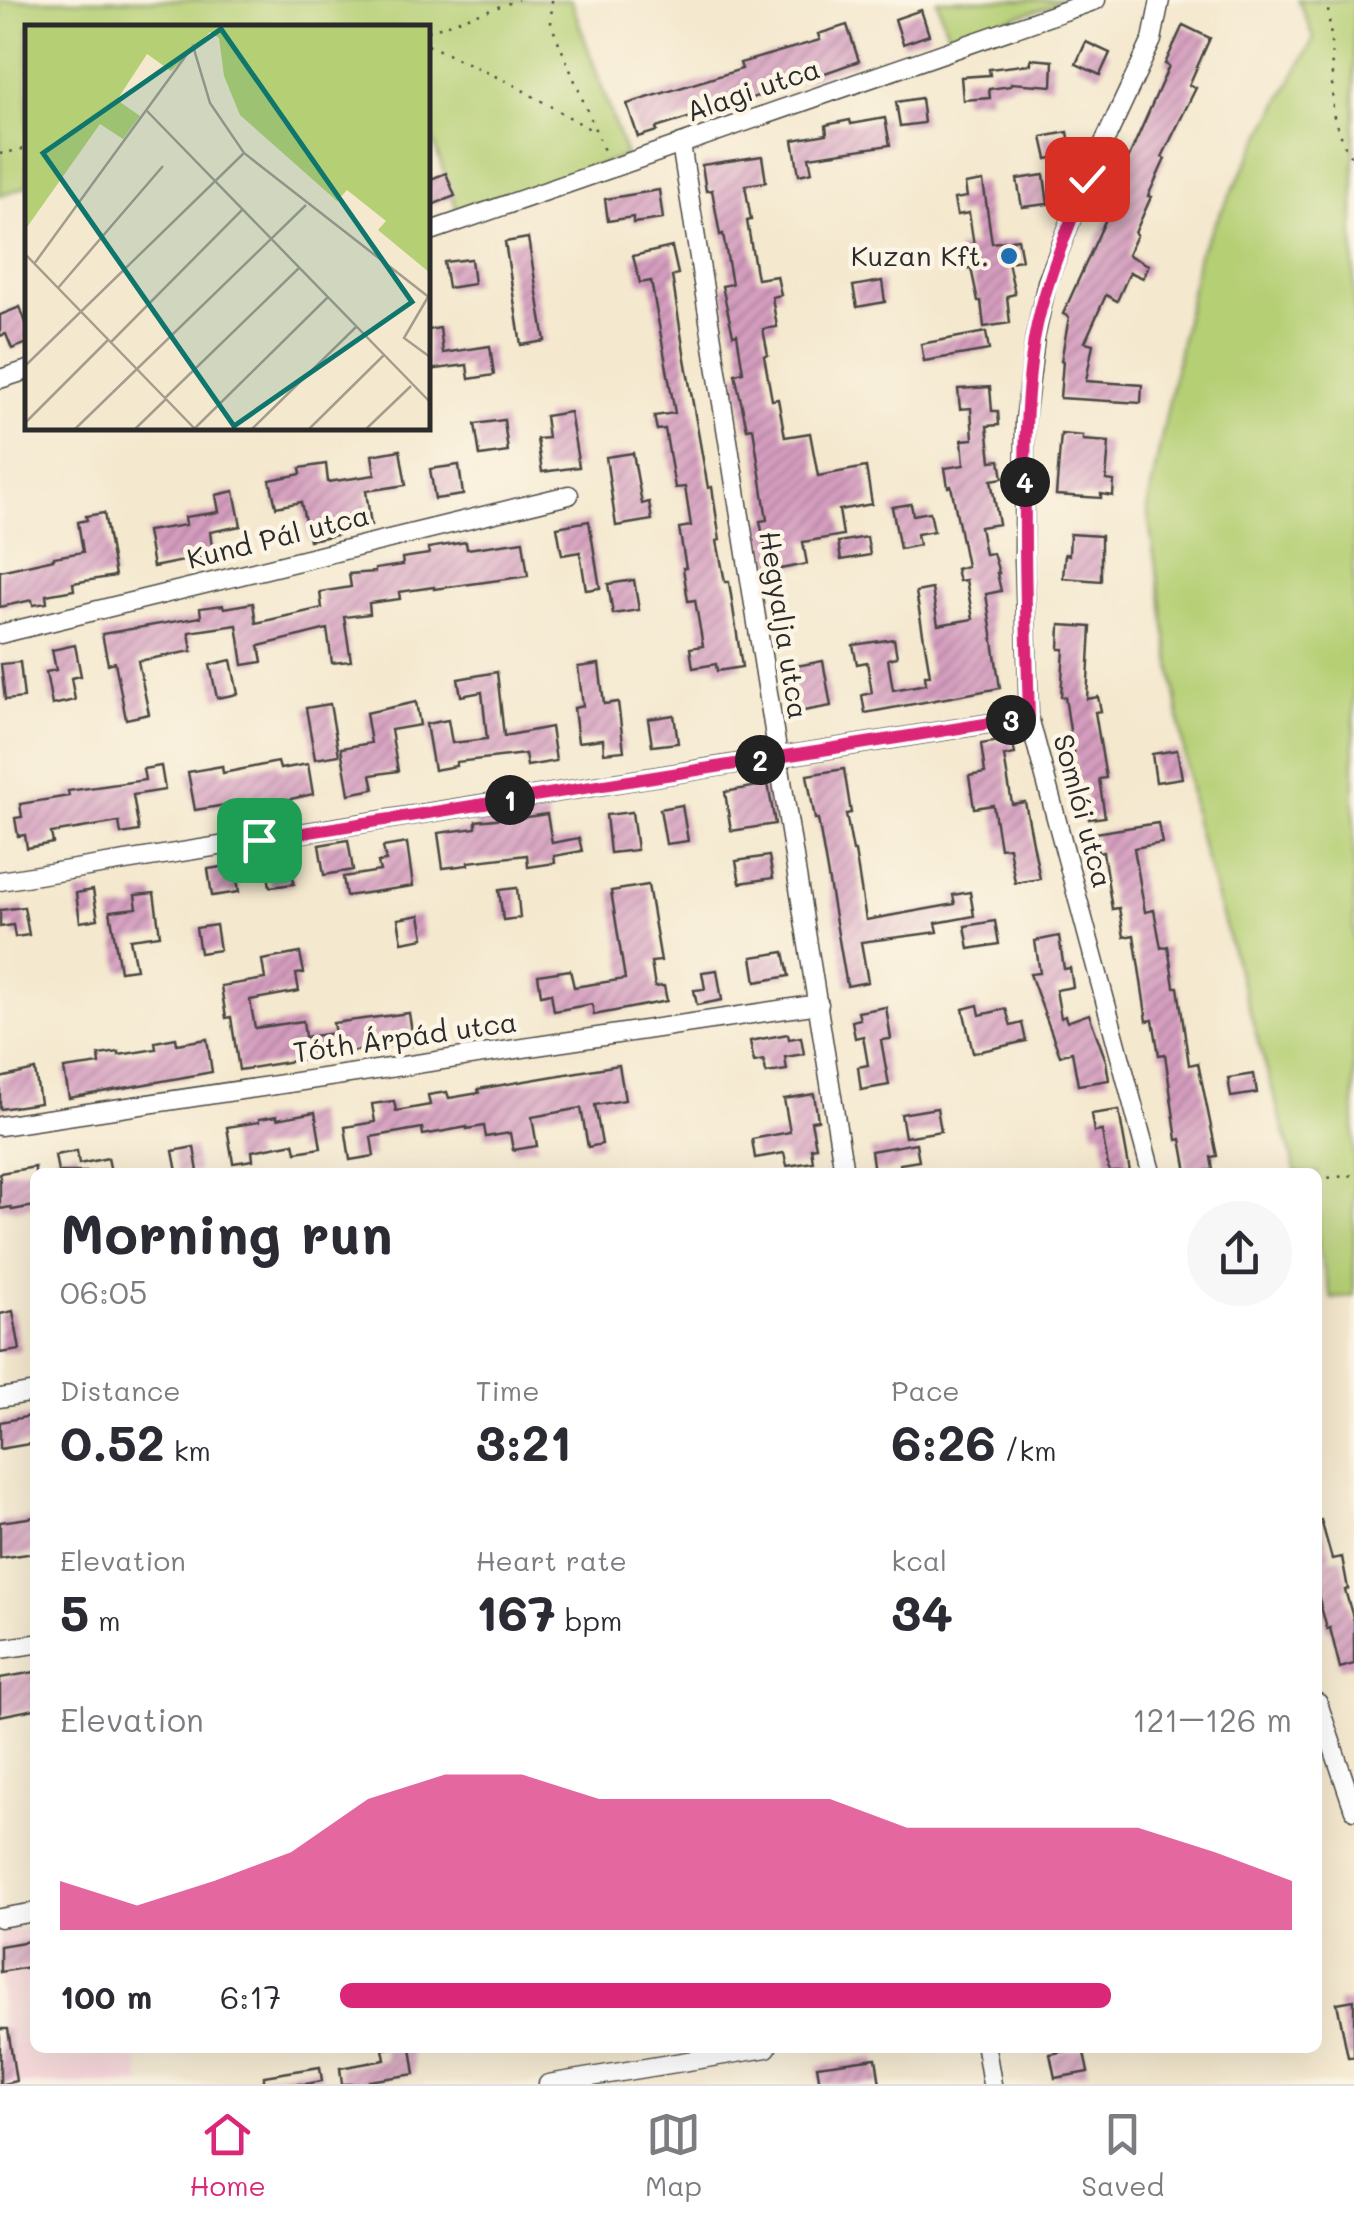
<!DOCTYPE html>
<meta charset="utf-8">
<style>
:root{--surface:#fff;--page:#f7f7f7;--text:#2b2b33;--muted:#7c7c81;--line:#e1e1e2;--accent:#db2777}
body{margin:0;font-family:Mali,sans-serif;background:var(--page);color:var(--text);height:100vh;display:flex;flex-direction:column;font-size:38px;white-space:nowrap}
*{box-sizing:border-box;margin:0}
p{font-size:32px;color:var(--muted)}
.icon{flex:none;width:55px;height:55px;fill:none;stroke:currentColor;stroke-width:2;stroke-linecap:round;stroke-linejoin:round}
.map{position:relative;flex:1;overflow:hidden}
.side{position:absolute;left:30px;top:1168px;width:1292px;height:885px;display:flex;flex-direction:column;background:var(--surface);border-radius:15px;box-shadow:0 10px 40px #0002}
.side>*{flex:none}
.pin{position:absolute;display:grid;place-items:center;width:85px;height:85px;color:#fff;margin:-42px;border-radius:20px;box-shadow:0 5px 15px #0006}
.km{position:absolute;width:50px;height:50px;margin:-25px;border-radius:50%;background:#222;color:#fff;font-size:28px;line-height:50px;text-align:center}
.round{display:grid;place-items:center;flex:none;width:105px;height:105px;border-radius:52px;background:var(--page)}
.summary{display:flex;align-items:center;justify-content:space-between;height:170px;padding:0 30px}
h1{font-size:55px;font-weight:700;line-height:75px}
.metrics{display:grid;grid-template-columns:repeat(3,1fr);gap:15px;height:170px;padding:10px 30px}
.metrics div{display:grid;align-content:center}
.metrics b{font-size:50px;font-weight:700}
.metrics small{font-size:28px;font-weight:400}
.metrics p{font-size:28px}
.chart{height:280px;padding:20px 30px}
.chart p{display:flex;justify-content:space-between}
.chart svg{width:100%;height:180px;margin-top:10px;fill:var(--accent);opacity:.7}
ul{padding:0 30px;list-style:none;font-size:32px}
li{display:grid;grid-template-columns:160px 120px 1fr;align-items:center;height:75px}
li i{height:25px;border-radius:12px;background:var(--accent)}
.tab-bar{display:flex;justify-content:space-around;align-items:center;height:140px;border-top:2px solid var(--line);background:var(--surface);font-size:28px;color:var(--muted)}
.tab-bar a{display:grid;justify-items:center;gap:5px}
.tab-bar .current{color:var(--accent)}
.map>svg:first-child{display:block}
</style>
<div class="map">
<svg width="1354" height="2084" viewBox="0 0 1354 2084">
<defs>
<pattern id="building-hatch" width="6" height="6" patternUnits="userSpaceOnUse" patternTransform="scale(2.5)"><rect width="6" height="6" fill="#d59dbf"/><path d="M-1 1l2-2M0 6l6-6M5 7l2-2" fill="none" stroke="#ad809b"/></pattern>
</defs>
<rect width="100%" height="100%" fill="#fcf5e5"/>
<filter id="ink" filterUnits="userSpaceOnUse"><feTurbulence type="fractalNoise" baseFrequency=".01" numOctaves="2"/><feDisplacementMap in="SourceGraphic" scale="20" xChannelSelector="R" yChannelSelector="G"/><feConvolveMatrix kernelMatrix="1 2 1 2 8 2 1 2 1" color-interpolation-filters="sRGB"/></filter>
<filter id="wash" filterUnits="userSpaceOnUse"><feTurbulence type="fractalNoise" baseFrequency=".0048" numOctaves="4" result="noise"/><feDisplacementMap in="SourceGraphic" scale="40" xChannelSelector="R" yChannelSelector="G"/><feGaussianBlur stdDeviation="2.25" result="paint"/><feColorMatrix in="noise" values="0 0 0 0 0 0 0 0 0 0 0 0 0 0 0 0 0 1.4 0 .05"/><feComposite in="paint" operator="in"/></filter>
<g filter="url(#wash)">
<rect width="100%" height="100%" fill="#f4e8ce"/>
<polygon fill="#f6cfd8" points="35,1927 35,2048 69,2048 70,2052 95,2048 135,2048 142,2084 0,2084 0,1933"/>
<g fill="#b5cf74" stroke="#707d50" stroke-width="2.5">
<polygon points="0,0 571,0 626,156 458,213 428,127 428,28 28,28 27,186 0,196"/>
<polygon points="937,0 1068,0 949,38"/>
<polygon points="1298,0 1354,0 1354,1295 1332,1299 1318,1249 1318,1172 1296,1172 1195,822 1147,509 1199,253 1314,38"/>
</g>
<g id="blocks">
<g fill="url(#building-hatch)">
<polygon points="921,10 929,35 903,44 895,19"/>
<polygon points="847,25 859,61 774,91 656,128 657,131 638,137 627,104 742,69 740,63 820,40 818,34"/>
<polygon points="1183,25 1210,38 1189,85 1196,88 1162,157 1165,159 1148,196 1151,197 1135,233 1137,235 1128,255 1149,265 1143,278 1130,272 1117,301 1106,295 1085,342 1093,344 1086,381 1142,385 1141,403 1060,398 1063,361 1061,361 1069,317 1063,314 1128,170 1124,168 1169,66 1165,64"/>
<polygon points="1086,42 1110,53 1100,75 1076,64"/>
<polygon points="1031,59 1053,61 1052,86 1011,83 1011,86 989,89 990,98 963,100 961,77 990,75 989,69 1031,64"/>
<polygon points="921,98 924,123 900,126 896,102"/>
<polygon points="885,118 890,145 809,157 812,172 799,175 793,140 827,134 826,125 850,120 851,124"/>
<polygon points="1068,132 1072,154 1047,159 1042,137"/>
<polygon points="762,156 766,182 745,185 751,220 747,221 757,279 777,276 781,295 772,297 777,327 763,329 768,355 764,356 772,400 778,399 785,437 810,433 818,476 866,467 872,504 839,510 843,535 803,542 807,564 770,571 760,521 767,520 753,428 747,429 735,374 743,372 737,334 733,335 722,286 732,284 723,234 720,235 712,190 706,191 702,165"/>
<polygon points="446,173 455,196 432,205 428,195 428,180"/>
<polygon points="1044,175 1048,204 1022,207 1017,179"/>
<polygon points="983,181 992,243 1018,239 1022,260 1008,262 1015,294 1007,296 1010,323 984,327 981,301 978,301 971,268 960,270 956,249 974,246 969,213 957,215 954,199 967,197 965,184"/>
<polygon points="659,190 663,219 633,223 633,217 608,221 605,199"/>
<polygon points="528,238 545,341 521,345 505,242"/>
<polygon points="672,247 678,274 672,276 684,353 708,488 712,487 720,540 717,541 725,582 729,582 742,667 717,671 716,664 693,668 690,648 703,646 695,600 688,601 683,568 686,568 679,528 691,526 685,487 675,488 665,429 657,430 654,416 675,413 651,281 640,283 633,256"/>
<polygon points="471,259 474,284 448,288 444,262"/>
<polygon points="882,281 885,302 857,307 853,286"/>
<polygon points="20,307 28,328 28,343 12,349 6,334 0,336 0,315"/>
<polygon points="440,328 443,353 490,346 494,375 469,379 467,365 428,370 428,330"/>
<polygon points="986,332 989,350 924,361 921,344"/>
<polygon points="990,387 992,411 998,411 999,425 987,426 991,461 1000,460 1003,478 991,480 999,524 980,527 985,554 993,553 999,573 997,573 1001,591 986,594 1000,688 865,713 862,695 872,693 867,662 857,664 853,645 894,639 897,657 888,659 893,690 926,684 925,675 930,675 916,592 932,589 938,625 973,619 966,580 959,581 956,569 967,566 951,486 948,487 945,468 964,465 962,440 973,439 971,408 960,409 958,389"/>
<polygon points="570,412 579,467 542,472 537,439 548,438 545,416"/>
<polygon points="504,420 508,452 480,456 475,424"/>
<polygon points="1061,434 1083,436 1083,440 1109,442 1106,480 1114,481 1113,496 1101,494 1101,498 1056,495"/>
<polygon points="400,450 406,485 366,491 371,525 336,531 337,535 309,540 301,502 276,507 270,480 301,474 300,468 326,464 328,482 375,475 372,455"/>
<polygon points="633,453 642,504 649,502 652,520 616,526 606,457"/>
<polygon points="459,465 463,495 435,499 430,469"/>
<polygon points="234,491 241,526 210,532 213,555 153,567 147,531 186,525 185,517 219,512 216,495"/>
<polygon points="911,504 913,515 930,512 934,531 917,534 919,545 900,549 892,507"/>
<polygon points="104,513 115,576 73,583 74,590 46,595 47,603 33,605 32,600 0,607 0,571 54,559 54,557 83,552 78,522 87,520 86,516"/>
<polygon points="589,521 600,588 586,590 580,552 562,555 557,527"/>
<polygon points="1070,534 1101,536 1101,581 1063,578 1065,554 1069,555"/>
<polygon points="867,537 870,555 841,560 838,542"/>
<polygon points="523,541 528,576 434,589 434,587 399,592 400,599 369,603 370,614 344,617 351,661 332,663 327,629 259,646 262,662 243,665 237,625 189,632 192,651 138,661 149,714 126,719 115,662 108,664 102,634 201,617 200,608 223,605 224,608 253,603 256,623 322,608 320,592 351,587 349,574 375,572 375,569 403,565 402,558 429,554 428,548 466,542 467,549"/>
<polygon points="634,580 639,610 613,614 608,584"/>
<polygon points="1060,625 1091,627 1087,699 1098,697 1101,711 1095,712 1106,778 1099,779 1105,817 1089,819 1083,782 1078,783 1065,697 1061,697 1064,649 1059,649"/>
<polygon points="75,645 81,676 71,678 75,700 52,705 46,672 56,670 52,650"/>
<polygon points="231,660 238,694 217,698 210,665"/>
<polygon points="823,661 831,706 798,712 791,667"/>
<polygon points="20,662 24,698 5,700 1,664"/>
<polygon points="599,664 604,704 618,702 624,751 604,753 603,739 578,742 574,708 583,706 578,667"/>
<polygon points="497,672 504,736 551,727 556,761 527,766 525,754 456,762 456,766 434,770 426,724 448,720 452,743 487,739 482,692 461,696 458,679"/>
<polygon points="416,702 420,725 391,730 398,771 371,775 374,789 349,794 341,748 371,743 366,713"/>
<polygon points="330,704 339,755 315,759 306,708"/>
<polygon points="674,715 678,743 652,746 648,719"/>
<polygon points="1012,739 1015,754 1004,756 1012,804 1025,802 1040,879 1015,883 1009,847 1000,848 993,805 974,808 969,776 985,773 981,744"/>
<polygon points="1177,750 1182,778 1156,782 1152,754"/>
<polygon points="278,762 280,769 308,764 313,794 264,805 264,803 239,807 238,803 195,810 188,772 222,766 223,773"/>
<polygon points="161,766 165,790 133,795 139,831 121,834 119,822 51,833 53,843 27,848 25,835 18,836 15,818 22,817 20,804 69,796 68,791 145,780 143,769"/>
<polygon points="844,769 851,813 846,814 853,851 855,851 866,920 955,904 953,895 970,892 974,916 936,923 938,932 861,942 868,982 847,986 818,819 815,819 807,775"/>
<polygon points="768,784 775,824 731,831 725,792"/>
<polygon points="682,805 688,841 666,844 660,809"/>
<polygon points="632,812 637,850 610,853 606,815"/>
<polygon points="547,814 552,843 579,838 582,851 554,856 555,863 528,867 527,855 468,862 468,865 443,868 438,833 476,828 476,821 506,818 506,820"/>
<polygon points="1158,823 1162,843 1134,848 1145,912 1154,910 1161,948 1168,946 1174,987 1178,987 1189,1065 1198,1063 1217,1156 1211,1157 1213,1170 1198,1172 1187,1172 1181,1139 1177,1140 1165,1054 1159,1055 1153,1020 1147,1021 1134,935 1124,937 1119,908 1112,909 1103,852 1098,853 1095,833"/>
<polygon points="348,840 353,870 324,875 319,845"/>
<polygon points="407,843 413,886 346,896 343,877 380,871 378,862 386,861 383,847"/>
<polygon points="290,856 294,884 270,887 266,860"/>
<polygon points="769,856 773,878 740,883 736,861"/>
<polygon points="235,865 239,892 212,896 208,869"/>
<polygon points="648,885 661,961 651,962 655,987 664,986 667,1001 594,1015 592,1004 554,1011 551,993 541,995 538,975 570,970 574,987 625,979 611,891"/>
<polygon points="517,888 520,918 503,920 499,890"/>
<polygon points="93,890 98,919 80,922 76,893"/>
<polygon points="154,893 160,935 130,939 136,969 120,971 110,911 137,908 135,895"/>
<polygon points="24,907 29,935 15,937 13,925 0,927 0,910"/>
<polygon points="420,915 424,938 402,942 398,919"/>
<polygon points="995,921 999,944 969,949 965,926"/>
<polygon points="216,925 220,950 200,953 196,928"/>
<polygon points="1059,936 1064,969 1070,968 1073,987 1056,990 1061,1018 1065,1016 1067,1022 1089,1014 1106,1061 1109,1080 1078,1085 1072,1052 1060,1056 1030,974 1040,973 1035,941"/>
<polygon points="784,952 789,976 756,982 752,957"/>
<polygon points="300,953 304,973 296,974 299,991 250,1000 255,1028 303,1021 305,1037 335,1033 333,1023 409,1013 414,1045 393,1049 392,1045 239,1070 231,1017 226,1018 221,986 265,979 262,960"/>
<polygon points="717,970 722,1000 697,1005 694,990 705,989 702,972"/>
<polygon points="978,1005 980,1015 1006,1009 1011,1026 1022,1023 1026,1041 973,1053 963,1009"/>
<polygon points="886,1007 891,1039 881,1040 889,1085 861,1090 858,1067 868,1065 863,1036 855,1038 852,1021 860,1019 858,1012"/>
<polygon points="788,1034 789,1039 801,1037 804,1054 785,1057 787,1070 766,1073 764,1060 754,1062 750,1041"/>
<polygon points="176,1038 177,1044 207,1039 212,1072 69,1098 64,1069 100,1064 99,1055 119,1052 119,1055 156,1049 155,1042"/>
<polygon points="619,1065 625,1100 595,1105 602,1144 588,1147 581,1108 532,1117 537,1146 513,1150 510,1133 486,1137 484,1126 467,1129 467,1127 423,1135 422,1128 371,1137 374,1156 350,1160 345,1127 375,1122 372,1104 394,1101 396,1111 430,1105 428,1095 447,1092 449,1098 479,1093 478,1089"/>
<polygon points="35,1070 40,1103 0,1109 0,1078"/>
<polygon points="1254,1074 1257,1093 1231,1097 1228,1078"/>
<polygon points="814,1094 818,1120 811,1121 816,1147 811,1148 813,1162 787,1166 784,1153 755,1158 752,1139 790,1132 784,1099"/>
<polygon points="937,1108 941,1131 905,1137 901,1114"/>
<polygon points="1119,1110 1122,1128 1130,1172 1109,1172 1102,1131 1094,1132 1091,1114"/>
<polygon points="315,1112 321,1148 296,1152 294,1143 252,1151 253,1160 233,1163 227,1127 259,1122 259,1119 277,1116 277,1119"/>
<polygon points="916,1143 919,1161 900,1164 900,1168 874,1172 871,1151"/>
<polygon points="194,1147 198,1172 177,1172 173,1151"/>
<polygon points="77,1151 79,1164 108,1158 111,1172 58,1172 55,1155"/>
<polygon points="35,1167 35,1206 12,1210 11,1207 0,1209 0,1173"/>
<polygon points="13,1311 20,1350 0,1353 0,1314"/>
<polygon points="35,1415 35,1443 0,1449 0,1422"/>
<polygon points="35,1517 35,1553 0,1558 0,1522"/>
<polygon points="1321,1520 1332,1559 1342,1557 1348,1589 1345,1590 1354,1621 1354,1664 1340,1668 1330,1628 1327,1629 1318,1595 1318,1521"/>
<polygon points="35,1672 35,1709 0,1716 0,1678"/>
<polygon points="35,1940 35,1966 0,1972 0,1946"/>
<polygon points="1354,2000 1354,2057 1348,2057 1337,2003"/>
<polygon points="0,2029 8,2029 16,2081 3,2084 0,2084"/>
<polygon points="393,2048 411,2048 415,2074 369,2081 370,2084 342,2084 340,2068 385,2060 383,2049"/>
<polygon points="1083,2048 1088,2072 1055,2078 1050,2054"/>
<polygon points="876,2058 880,2084 820,2084 817,2066"/>
<polygon points="320,2067 322,2081 306,2084 264,2084 264,2076"/>
</g>
</g>
</g>
<g filter="url(#ink)">
<use href="#blocks" fill-opacity="0" stroke="#494743" stroke-width="2.5"/>
<g fill="none" stroke-linecap="round" stroke-linejoin="round">
<defs>
<g id="minor">
<polyline points="681,144 844,1172"/>
<polyline points="428,232 1096,0"/>
<polyline points="0,379 28,370"/>
<polyline points="0,634 569,495"/>
<polyline points="0,881 1029,717"/>
<polyline points="0,1126 819,1004"/>
<polyline points="1151,1172 1029,717 1024,557 1025,421 1035,338 1047,282 1087,179 1152,40 1160,0"/>
<polyline points="0,1398 35,1392"/>
<polyline points="0,1649 35,1644"/>
<polyline points="1318,1703 1354,1810"/>
<polyline points="0,1918 35,1912"/>
<polyline points="986,2048 992,2084"/>
<polyline points="548,2084 767,2048"/>
</g>
</defs>
<use href="#minor" stroke="#494743" stroke-width="21"/>
<g stroke="#494743" stroke-width="2.5" stroke-dasharray="2.5 8" stroke-linecap="butt">
<polyline points="552,0 551,24 605,153"/>
<polyline points="1327,0 1331,38 1333,114 1347,152 1354,159"/>
<polyline points="428,31 518,0"/>
<polyline points="428,45 512,84 595,132"/>
<polyline points="0,154 28,148"/>
<polyline points="1318,1179 1354,1175"/>
</g>
<use href="#minor" stroke="#fff" stroke-width="18"/>
</g>
</g>
<g fill="none" stroke-linecap="round" stroke-linejoin="round" filter="url(#ink)">
<defs>
<path id="route" d="M259 840 1029 717C1027 642 1024 568 1025 493 1025 442 1026 391 1034 340 1044 284 1067 232 1087 179"/>
</defs>
<use href="#route" stroke="#fff" stroke-width="20"/>
<use href="#route" stroke="#db2777" stroke-width="12"/>
</g>
<circle fill="#1f6fb2" stroke="#fcf5e5" stroke-width="4" cx="1009" cy="256" r="10"/>
<g text-anchor="middle" stroke-width="9" stroke-linejoin="round" paint-order="stroke">
<g font-size="28" fill="#2b2b2b" stroke="#fcf5e5">
<text transform="translate(753 90) rotate(-19)" y="10">Alagi utca</text>
<text transform="translate(278 537) rotate(-14)" y="10">Kund Pál utca</text>
<text transform="translate(784 625) rotate(81)" y="10">Hegyalja utca</text>
<text transform="translate(1083 811) rotate(75)" y="10">Somlói utca</text>
<text transform="translate(405 1037) rotate(-8)" y="10">Tóth Árpád utca</text>
</g>
<g font-size="28" fill="#2b2b2b" stroke="#fcf5e5" text-anchor="end">
<text x="989" y="266">Kuzan Kft.</text>
</g>
</g>
<g transform="translate(25 25)">
<rect width="405" height="405" fill="#f4e8ce"/>
<path d="M0 0H405V248L353 205 361 196 322 165 312 176 215 90 199 51 194 13 185 7 146 46 122 29 92 75 115 91 98 114 75 99 0 205Z" fill="#b5cf74"/>
<path fill="none" stroke="#a49c8d" stroke-width="2.5" d="M121 85 405 377M0 229 171 405M9 239 168 21 185 78 219 128 405 273M33 263 138 141M403 272 379 313 405 332M86 317 218 184M0 341 219 128M140 373 274 243M0 398 83 315M49 405 281 180M109 405 141 374M168 405 303 272M226 405 331 302M283 405 359 330M340 405 386 361"/>
<path fill="#0f766e" fill-opacity="0.15" stroke="#0f766e" stroke-width="5" d="M196 4 387 277 209 401 18 128Z"/>
<rect width="405" height="405" fill="none" stroke="#2b2b2b" stroke-width="5"/>
</g>
</svg>
<div class="pin" style="left:259px;top:840px;background:#1e9e55"><svg class="icon" aria-label="arrive" viewBox="0 0 24 24"><path d="M6 21V4h12l-3 4 3 4H6"/></svg></div>
<div class="pin" style="left:1087px;top:179px;background:#d93025"><svg class="icon" aria-label="check" viewBox="0 0 24 24"><path d="M5 12l5 5 9-10"/></svg></div>
<b class="km" style="left:510px;top:800px">1</b>
<b class="km" style="left:760px;top:760px">2</b>
<b class="km" style="left:1011px;top:720px">3</b>
<b class="km" style="left:1025px;top:482px">4</b>
<section class="side">
<div class="summary"><div><h1>Morning run</h1><p>06:05</p></div><a class="round"><svg class="icon" aria-label="share" viewBox="0 0 24 24"><path d="M12 15V3M7 8l5-5 5 5M5 13v7h14v-7"/></svg></a></div>
<div class="metrics">
<div><p>Distance</p><b>0.52<small> km</small></b></div>
<div><p>Time</p><b>3:21</b></div>
<div><p>Pace</p><b>6:26<small> /km</small></b></div>
</div>
<div class="metrics">
<div><p>Elevation</p><b>5<small> m</small></b></div>
<div><p>Heart rate</p><b>167<small> bpm</small></b></div>
<div><p>kcal</p><b>34</b></div>
</div>
<div class="chart"><p><span>Elevation</span>121–126 m</p>
<svg viewBox="0 0 160 44" preserveAspectRatio="none"><path d="M0 44V32L10 38L20 32L30 25L40 12L50 6L60 6L70 12L80 12L90 12L100 12L110 19L120 19L130 19L140 19L150 25L160 32V44z"/></svg>
</div>
<ul>
<li><b>100 m</b>6:17<i style="width:81%"></i></li>
</ul>
</section>
</div>
<nav class="tab-bar">
<a class="current"><svg class="icon" aria-label="home" viewBox="0 0 24 24"><path d="M3 11l9-7 9 7M6 9v11h12V9"/></svg>Home</a>
<a><svg class="icon" aria-label="map" viewBox="0 0 24 24"><path d="M3 6l6-2 6 2 6-2v14l-6 2-6-2-6 2zM9 4v14M15 6v14"/></svg>Map</a>
<a><svg class="icon" aria-label="saved" viewBox="0 0 24 24"><path d="M7 4h10v16l-5-4-5 4z"/></svg>Saved</a>
</nav>
